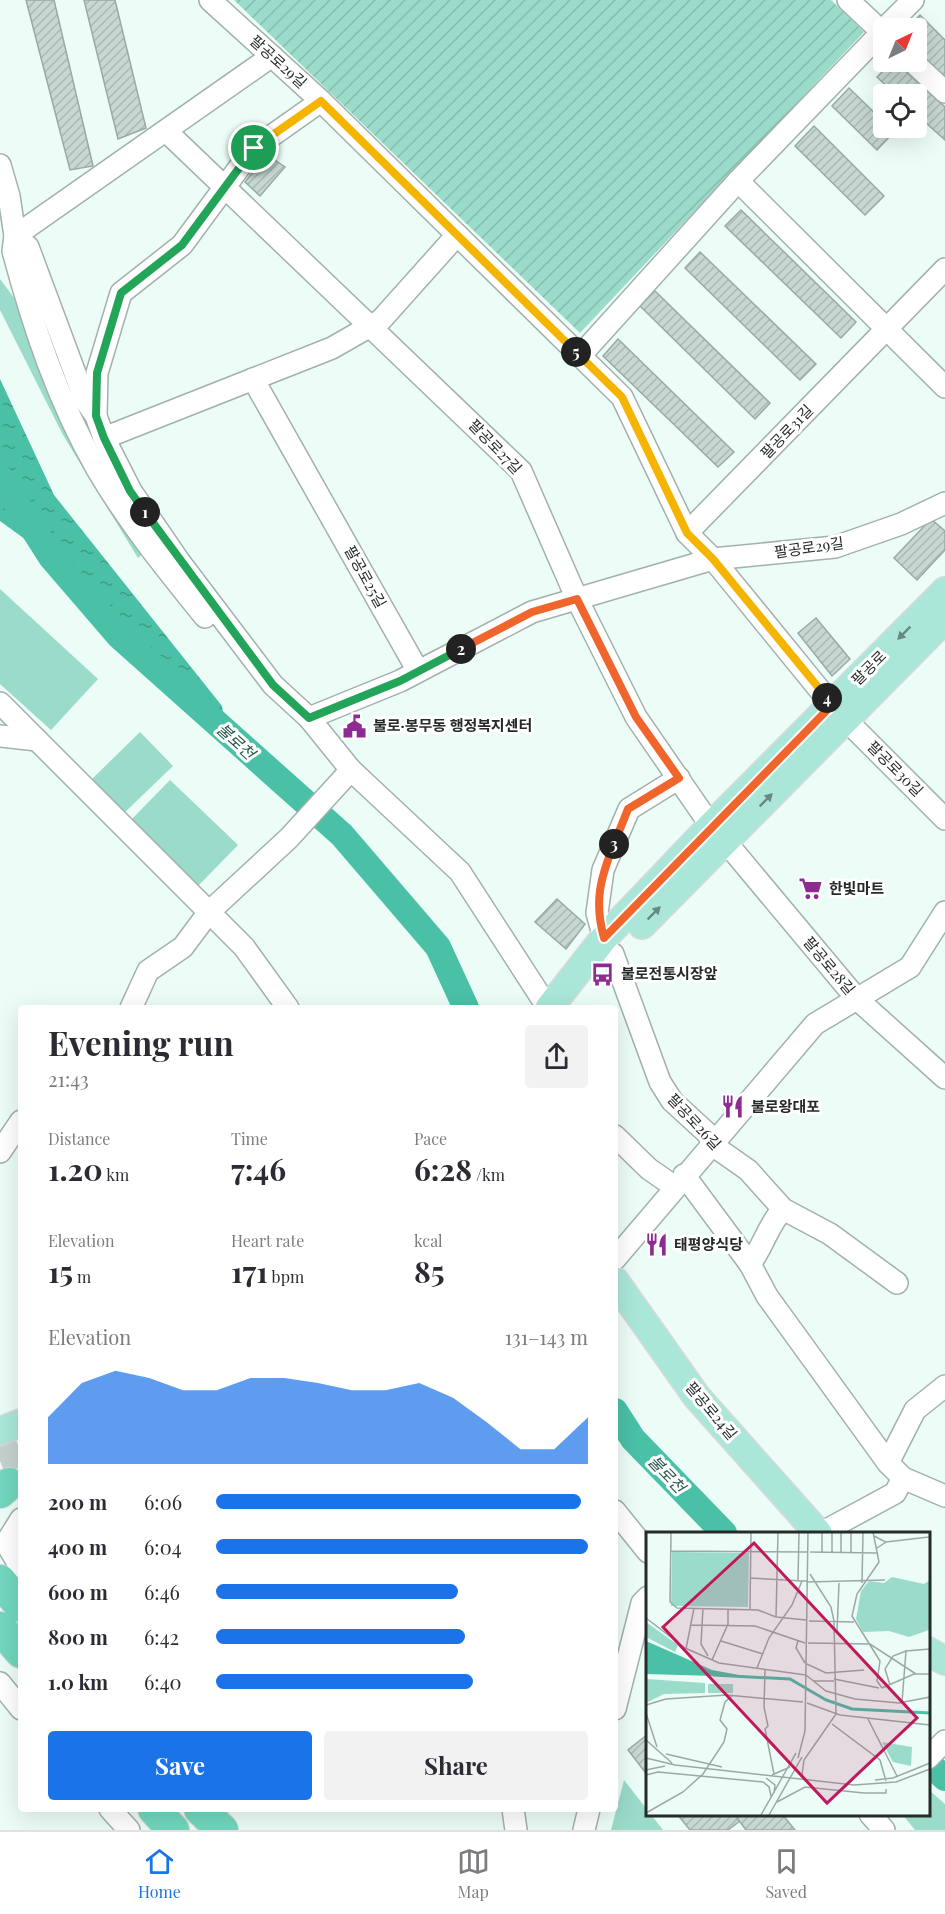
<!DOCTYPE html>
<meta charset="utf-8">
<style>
:root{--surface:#fff;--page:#f2f2f3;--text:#2b2b33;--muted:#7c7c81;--line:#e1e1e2;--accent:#1a73e8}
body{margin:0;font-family:"Playfair Display","Noto Sans KR",serif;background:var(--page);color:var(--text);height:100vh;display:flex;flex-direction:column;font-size:22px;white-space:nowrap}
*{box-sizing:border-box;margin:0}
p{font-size:20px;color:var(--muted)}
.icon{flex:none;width:33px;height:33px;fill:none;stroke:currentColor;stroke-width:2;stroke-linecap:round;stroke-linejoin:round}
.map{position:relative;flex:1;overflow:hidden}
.drawer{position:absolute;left:18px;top:1005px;width:600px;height:807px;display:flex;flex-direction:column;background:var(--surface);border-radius:6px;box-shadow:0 6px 24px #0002}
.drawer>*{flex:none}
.needle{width:39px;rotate:43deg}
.tools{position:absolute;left:873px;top:18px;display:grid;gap:12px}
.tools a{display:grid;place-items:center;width:54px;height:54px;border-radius:6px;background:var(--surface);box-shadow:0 6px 24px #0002;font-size:30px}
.pin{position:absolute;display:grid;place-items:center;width:51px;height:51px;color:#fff;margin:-26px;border:3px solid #fff;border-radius:50%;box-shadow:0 2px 6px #0007}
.km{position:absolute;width:30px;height:30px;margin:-15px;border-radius:50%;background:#222;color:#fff;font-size:16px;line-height:30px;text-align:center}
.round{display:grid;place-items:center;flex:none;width:63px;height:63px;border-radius:6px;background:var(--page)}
.head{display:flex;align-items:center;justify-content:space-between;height:102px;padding:0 30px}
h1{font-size:33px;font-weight:700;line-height:45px}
.metrics{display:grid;grid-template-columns:repeat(3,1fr);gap:9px;height:102px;padding:6px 30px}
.metrics div{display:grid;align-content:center}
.metrics b{font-size:30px;font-weight:700}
.metrics small{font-size:16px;font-weight:400}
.metrics p{font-size:16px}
.chart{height:168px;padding:12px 30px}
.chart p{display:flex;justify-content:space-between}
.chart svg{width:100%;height:108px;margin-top:6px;fill:var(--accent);opacity:.7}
.cta{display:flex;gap:12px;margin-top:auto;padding:12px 30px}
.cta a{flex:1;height:69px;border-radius:6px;background:var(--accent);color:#fff;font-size:24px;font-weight:700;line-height:69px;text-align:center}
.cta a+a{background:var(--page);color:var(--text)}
ul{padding:0 30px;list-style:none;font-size:20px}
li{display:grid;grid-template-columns:96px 72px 1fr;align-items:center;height:45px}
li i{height:15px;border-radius:8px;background:var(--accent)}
.dock{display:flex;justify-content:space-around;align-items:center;height:84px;border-top:2px solid var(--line);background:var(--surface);font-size:16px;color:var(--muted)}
.dock a{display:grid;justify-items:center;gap:3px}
.dock .on{color:var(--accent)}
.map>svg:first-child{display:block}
</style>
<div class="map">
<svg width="945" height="1830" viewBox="0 0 945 1830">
<defs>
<pattern id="garden-furrows" width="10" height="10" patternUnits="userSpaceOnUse" patternTransform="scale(1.5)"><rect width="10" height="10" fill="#9bdbca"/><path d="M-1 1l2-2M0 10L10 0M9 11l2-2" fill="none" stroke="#85bcae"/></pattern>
<pattern id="water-ripples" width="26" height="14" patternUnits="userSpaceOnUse" patternTransform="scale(1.5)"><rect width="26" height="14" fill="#4ac0a6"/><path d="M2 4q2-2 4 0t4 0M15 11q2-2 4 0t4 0" fill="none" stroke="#3d9c87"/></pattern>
<pattern id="building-hatch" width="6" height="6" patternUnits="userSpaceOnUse" patternTransform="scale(1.5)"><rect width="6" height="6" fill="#c7d7d2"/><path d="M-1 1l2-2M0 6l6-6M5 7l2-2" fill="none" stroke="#abb9b4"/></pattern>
</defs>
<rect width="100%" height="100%" fill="#ecfcf7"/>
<g fill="#9bdbca">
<polygon points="0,279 38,330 148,549 138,558 63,435 0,310"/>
<polygon points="0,589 98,679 51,730 0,684"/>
<polygon points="140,732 173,766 123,814 91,780"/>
<polygon points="170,780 238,845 198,886 130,821"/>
<polygon points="624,1780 663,1830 611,1830"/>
<polygon points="929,1790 945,1804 945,1830 915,1830 902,1814 928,1814"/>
</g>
<polygon fill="url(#garden-furrows)" points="234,0 831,0 864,32 580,333"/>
<polygon fill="url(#water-ripples)" points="0,379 54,495 222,706 226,733 119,636 51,558 0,521"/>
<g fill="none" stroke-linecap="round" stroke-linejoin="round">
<g stroke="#4ac0a6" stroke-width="26">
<polyline points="0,477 51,557 119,636 342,835 438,947 466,1008"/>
<polyline points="615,1411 633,1439 724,1533"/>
<polyline points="928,1763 945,1778"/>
</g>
</g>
<g fill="url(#building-hatch)" stroke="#9ba9a5" stroke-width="1.5">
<polygon points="26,0 54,0 93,166 70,170"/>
<polygon points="84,0 115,0 146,128 118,139"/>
<polygon points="920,15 945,40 945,78 916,51 916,28 907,28"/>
<polygon points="892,62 895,62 945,107 945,140 916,114 916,94 895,94 877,77"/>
<polygon points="849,88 884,122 884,128 889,128 894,132 877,150 832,106"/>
<polygon points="814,126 884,196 865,215 795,146"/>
<polygon points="267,155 285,167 260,196 245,182"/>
<polygon points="741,210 856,322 841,338 725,226"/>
<polygon points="700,252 816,364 800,380 685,268"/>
<polygon points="655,291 770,403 755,419 640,306"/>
<polygon points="618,339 734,452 718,467 603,356"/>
<polygon points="931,519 945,531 945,550 917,580 894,558"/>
<polygon points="816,618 850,659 832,676 798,633"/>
<polygon points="557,899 585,924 566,949 535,922"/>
<polygon points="648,1734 648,1776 628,1750"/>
<polygon points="677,1814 734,1814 740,1821 728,1830 690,1830"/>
<polygon points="734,1814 782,1814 795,1830 746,1830"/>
</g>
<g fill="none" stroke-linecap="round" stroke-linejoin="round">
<polyline stroke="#c4d2ce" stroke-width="27" stroke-dasharray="27 14" stroke-linecap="butt" points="0,1461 21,1452"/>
<defs>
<g id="minor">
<polyline points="210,0 321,101 622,397 687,533 713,559 832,705"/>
<polyline points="848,0 884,34"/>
<polyline points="885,28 913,0"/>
<polyline points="913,62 945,92"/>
<polyline points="166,131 521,471 577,599 636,717 711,826"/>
<polyline points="0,165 9,196 15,236 28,247 85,400 96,416 104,438 131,491 179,561 273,685 309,718 351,770 460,872 548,1008"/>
<polyline points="738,181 945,387"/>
<polyline points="580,356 738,181 884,30"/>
<polyline points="253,379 418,671"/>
<polyline points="96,415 97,373 121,293 182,245 253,149 321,101"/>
<polyline points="104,438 332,348 381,320 457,235"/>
<polyline points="687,533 945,269"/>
<path d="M205 617C167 570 128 522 97 469 58 401 33 326 13 251L15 236 272 56"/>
<polyline points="0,703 244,947 288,1008"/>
<polyline points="309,718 400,681 532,612 713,559 835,547 901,524 945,503"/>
<polyline points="846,720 945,819"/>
<polyline points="0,736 37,740"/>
<polyline points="725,841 857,999 945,1078"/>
<polyline points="604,938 597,913 603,870 629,809 679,778"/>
<polyline points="613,954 660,1082 672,1101 707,1133 718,1149 748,1170 783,1209 830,1234 897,1283"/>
<polyline points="131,1008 148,971 183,947 209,912 289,838 351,770"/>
<polyline points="615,1136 649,1169 675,1187"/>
<polyline points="0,1152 21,1121"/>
<polyline points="684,1175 750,1264 767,1296 888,1463"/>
<polyline points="615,1259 815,1024 910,967 945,912"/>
<path d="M750 1264C763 1247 768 1225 783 1209"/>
<polyline points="945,1386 915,1410 888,1463 903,1478 945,1496"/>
<polyline points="615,1511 648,1552"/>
<polyline points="21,1519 6,1543 21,1568"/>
<polyline points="821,1533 895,1493 903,1478"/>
<polyline points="0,1683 21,1709"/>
<polyline points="615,1709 642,1603 648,1597"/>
<polyline points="928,1758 945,1741"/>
<polyline points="110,1809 129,1830"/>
<polyline points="513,1809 516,1830"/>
<polyline points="870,1814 884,1830"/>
<polyline points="584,1830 589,1809"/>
</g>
<g id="major">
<polyline points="642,925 945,619"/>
<polyline points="549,1008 604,938 711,826 945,591"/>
<polyline points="615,1281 697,1397 818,1533"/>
<polyline points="0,1431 21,1423"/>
<polyline points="928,1651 945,1661"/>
</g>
<g id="highway">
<polyline points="0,1492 9,1484"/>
<polyline points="0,1581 21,1606"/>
<polyline points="0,1628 21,1652"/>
<polyline points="154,1809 173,1830"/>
<polyline points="200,1809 222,1830"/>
</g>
</defs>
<use href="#minor" stroke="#a2b1ac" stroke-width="24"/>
<use href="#major" stroke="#d8d9d8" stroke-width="30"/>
<use href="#highway" stroke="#d8d9d8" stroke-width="34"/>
<use href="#minor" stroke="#fff" stroke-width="21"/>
<use href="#major" stroke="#aae7d8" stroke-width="27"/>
<use href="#highway" stroke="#71d7be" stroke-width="32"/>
</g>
<defs><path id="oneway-solid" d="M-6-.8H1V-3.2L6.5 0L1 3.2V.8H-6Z" transform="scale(1.5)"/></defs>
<g fill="#688980">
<use href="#oneway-solid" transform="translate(904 633) rotate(135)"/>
<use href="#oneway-solid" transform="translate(766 800) rotate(-45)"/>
<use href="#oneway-solid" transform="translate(654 913) rotate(-45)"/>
</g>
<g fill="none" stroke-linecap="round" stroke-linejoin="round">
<defs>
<polyline id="split-1" points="145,512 130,491 104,438 96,416 97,373 121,293 182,245 254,148"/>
<polyline id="split-2" points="145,512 273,685 309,718 400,681 461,649"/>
<polyline id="split-3" points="461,649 532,612 577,599 636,717 679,778 628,809 614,844"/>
<path id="split-4" d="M614 844C600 879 594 902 604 938L832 705 827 698"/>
<polyline id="split-5" points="576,352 622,397 687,533 713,559 827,698"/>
<polyline id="split-6" points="254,148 321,101 576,352"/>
</defs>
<use href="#split-1" stroke="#fff" stroke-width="12"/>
<use href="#split-2" stroke="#fff" stroke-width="12"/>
<use href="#split-3" stroke="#fff" stroke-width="12"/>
<use href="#split-4" stroke="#fff" stroke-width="12"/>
<use href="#split-5" stroke="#fff" stroke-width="12"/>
<use href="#split-6" stroke="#fff" stroke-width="12"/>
<use href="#split-1" stroke="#22a559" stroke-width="8"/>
<use href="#split-2" stroke="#22a559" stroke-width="8"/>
<use href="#split-3" stroke="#f0652b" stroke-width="8"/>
<use href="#split-4" stroke="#f0652b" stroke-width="8"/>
<use href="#split-5" stroke="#f5b400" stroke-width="8"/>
<use href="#split-6" stroke="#f5b400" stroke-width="8"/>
</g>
<defs>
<symbol id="civic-bare" viewBox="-9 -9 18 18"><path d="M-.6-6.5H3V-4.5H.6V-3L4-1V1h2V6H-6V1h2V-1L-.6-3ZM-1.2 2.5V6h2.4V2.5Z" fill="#8d2b92" stroke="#fff" stroke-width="2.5" paint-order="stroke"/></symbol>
<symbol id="supermarket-bare" viewBox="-9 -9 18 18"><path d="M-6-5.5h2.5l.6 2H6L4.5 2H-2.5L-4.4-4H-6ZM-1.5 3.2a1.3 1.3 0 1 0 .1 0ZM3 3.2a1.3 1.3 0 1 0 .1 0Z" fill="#8d2b92" stroke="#fff" stroke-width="2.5" paint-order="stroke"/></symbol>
<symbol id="bus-bare" viewBox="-9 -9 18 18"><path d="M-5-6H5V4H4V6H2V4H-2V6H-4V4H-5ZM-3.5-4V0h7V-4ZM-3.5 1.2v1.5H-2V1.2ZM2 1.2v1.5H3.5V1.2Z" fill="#8d2b92" stroke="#fff" stroke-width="2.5" paint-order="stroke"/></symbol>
<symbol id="restaurant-bare" viewBox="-9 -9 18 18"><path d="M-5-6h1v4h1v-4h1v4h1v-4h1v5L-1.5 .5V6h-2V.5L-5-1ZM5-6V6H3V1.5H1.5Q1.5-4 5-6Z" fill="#8d2b92" stroke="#fff" stroke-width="2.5" paint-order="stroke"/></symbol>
</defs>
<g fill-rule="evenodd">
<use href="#civic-bare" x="338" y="710" width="33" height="33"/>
<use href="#supermarket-bare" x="794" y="872" width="33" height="33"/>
<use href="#bus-bare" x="586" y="958" width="33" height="33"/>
<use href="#restaurant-bare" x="716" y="1090" width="33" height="33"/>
<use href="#restaurant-bare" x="640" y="1228" width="33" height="33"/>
</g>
<g text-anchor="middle" stroke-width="6" stroke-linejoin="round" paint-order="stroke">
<g font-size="15" fill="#252b29" stroke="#fff">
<text transform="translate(278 62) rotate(42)" y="5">팔공로29길</text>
<text transform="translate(787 432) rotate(-46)" y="5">팔공로31길</text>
<text transform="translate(495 447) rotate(46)" y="5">팔공로27길</text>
<text transform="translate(809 548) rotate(-8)" y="5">팔공로29길</text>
<text transform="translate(365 577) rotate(61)" y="5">팔공로25길</text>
<text transform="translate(869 668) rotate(-45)" y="5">팔공로</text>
<text transform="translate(895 769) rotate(45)" y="5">팔공로30길</text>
<text transform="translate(829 966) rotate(50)" y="5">팔공로28길</text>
<text transform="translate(694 1122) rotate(47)" y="5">팔공로26길</text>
<text transform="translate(711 1411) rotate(50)" y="5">팔공로24길</text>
</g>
<g font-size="15" font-weight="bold" fill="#252b29" stroke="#fff" text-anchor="start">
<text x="373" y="731">불로·봉무동 행정복지센터</text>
<text x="829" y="894">한빛마트</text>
<text x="621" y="979">불로전통시장앞</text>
<text x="751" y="1112">불로왕대포</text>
<text x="674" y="1250">태평양식당</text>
</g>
<g font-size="16" font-style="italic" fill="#26574c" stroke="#fff">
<text transform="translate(236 741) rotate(42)" y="6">불로천</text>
<text transform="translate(667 1474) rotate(46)" y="6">불로천</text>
</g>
</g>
<g transform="translate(646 1532)">
<rect width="284" height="284" fill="#ecfcf7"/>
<path d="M246 45 278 52 283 49V98L263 105 243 99 217 100 210 87 215 59 223 49 238 51ZM0 90 32 113 29 120 0 105ZM0 147 59 151V161L18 162 0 171ZM62 152H87V161H62ZM236 210 266 215 265 234 247 230Z" fill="#9bdbca"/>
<path d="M26 20 103 21 102 75 25 74Z" fill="#9bdbca"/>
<path d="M0 109 66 138 104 145 0 142Z" fill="#4ac0a6"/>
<path fill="none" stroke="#4ac0a6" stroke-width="3" d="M67 143 144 147 180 168 206 177 284 181"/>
<path fill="none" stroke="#9ca8a5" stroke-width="1.5" d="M25 0 24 70 31 76 112 78 130 85 160 88M176 0V20M205 0V21M227 0 233 30 211 62 206 84 234 129 231 149 236 156M228 4 240 10 231 16M240 10 283 5M25 19 161 20M164 20 232 21M186 20V0M195 21V0M104 46 156 49M152 48 153 0M161 50 239 48M216 51 217 0M57 76 55 112 62 124M104 77 105 0M130 85 132 0M0 86 39 116 73 131 160 143M163 89 208 90M45 93 109 94 159 111M191 99 193 51M75 109 117 122M152 109 150 116 159 131M162 111 224 112 270 142M40 117 48 76M66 128 82 92V77M161 132 180 141 218 138M111 136 123 106 146 73 156 49H161M119 138 118 175 122 194 119 197 128 242M160 143 180 159 209 167 253 171 284 165M188 147 233 156M167 149H188M244 153 239 137 247 124 260 119M236 156 268 142H284M256 170 260 119 284 117M161 171 194 183 284 193M0 173 20 167 81 163 157 170M0 181 11 215M222 187 251 244M186 192 234 228 240 249M0 208 26 231M20 222 76 235M0 226 29 233 208 253 250 250 284 237M152 226 159 199 162 0M0 238 19 234M0 243 12 240 117 250 123 255 125 264M126 243 144 235M156 243 158 228 190 182 188 89 185 75 164 42M120 246 129 253 128 261M229 248 247 246 284 231M131 270 159 255 218 261H240V257M0 281 37 260 57 242 78 210 81 197 74 188 79 170 87 163M115 283 150 221M123 283 156 225"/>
<path fill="#c2185b" fill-opacity="0.15" stroke="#c2185b" stroke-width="3" d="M108 11 271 186 181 271 17 95Z"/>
<rect width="284" height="284" fill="none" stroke="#252b29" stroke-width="3"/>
</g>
</svg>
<div class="tools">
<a><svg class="needle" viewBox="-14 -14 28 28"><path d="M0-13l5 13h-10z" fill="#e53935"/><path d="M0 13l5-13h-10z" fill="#7c7c81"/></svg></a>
<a><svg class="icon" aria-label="locate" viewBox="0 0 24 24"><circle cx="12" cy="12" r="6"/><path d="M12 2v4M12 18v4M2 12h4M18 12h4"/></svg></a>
</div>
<div class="pin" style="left:254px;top:148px;background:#1e9e55"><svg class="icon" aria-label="arrive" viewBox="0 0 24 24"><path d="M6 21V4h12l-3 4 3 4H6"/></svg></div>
<b class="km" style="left:145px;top:512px">1</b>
<b class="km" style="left:461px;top:649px">2</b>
<b class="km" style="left:614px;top:844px">3</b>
<b class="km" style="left:827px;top:698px">4</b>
<b class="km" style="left:576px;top:352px">5</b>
<section class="drawer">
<div class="head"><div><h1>Evening run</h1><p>21:43</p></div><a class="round"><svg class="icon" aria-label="share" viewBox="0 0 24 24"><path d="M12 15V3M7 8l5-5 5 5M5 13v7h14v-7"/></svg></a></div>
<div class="metrics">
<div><p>Distance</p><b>1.20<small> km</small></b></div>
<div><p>Time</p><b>7:46</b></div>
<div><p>Pace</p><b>6:28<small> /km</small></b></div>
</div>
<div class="metrics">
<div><p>Elevation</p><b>15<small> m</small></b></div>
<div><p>Heart rate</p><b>171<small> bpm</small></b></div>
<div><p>kcal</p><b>85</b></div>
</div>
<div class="chart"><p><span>Elevation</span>131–143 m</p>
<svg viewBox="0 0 160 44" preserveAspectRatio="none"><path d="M0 44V25L10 11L20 6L30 9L40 14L50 14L60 9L70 9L80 11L90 14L100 14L110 11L120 17L130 27L140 38L150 38L160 25V44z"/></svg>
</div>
<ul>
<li><b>200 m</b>6:06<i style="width:98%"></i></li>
<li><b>400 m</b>6:04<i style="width:100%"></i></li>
<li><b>600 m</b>6:46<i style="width:65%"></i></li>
<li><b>800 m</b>6:42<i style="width:67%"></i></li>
<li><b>1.0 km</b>6:40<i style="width:69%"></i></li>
</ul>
<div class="cta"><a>Save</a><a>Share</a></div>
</section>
</div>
<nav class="dock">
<a class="on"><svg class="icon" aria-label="home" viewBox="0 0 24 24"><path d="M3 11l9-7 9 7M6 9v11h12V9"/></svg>Home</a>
<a><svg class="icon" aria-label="map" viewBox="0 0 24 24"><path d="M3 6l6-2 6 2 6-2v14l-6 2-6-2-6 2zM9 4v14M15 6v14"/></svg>Map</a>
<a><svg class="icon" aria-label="saved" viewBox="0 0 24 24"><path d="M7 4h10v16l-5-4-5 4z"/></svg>Saved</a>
</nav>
